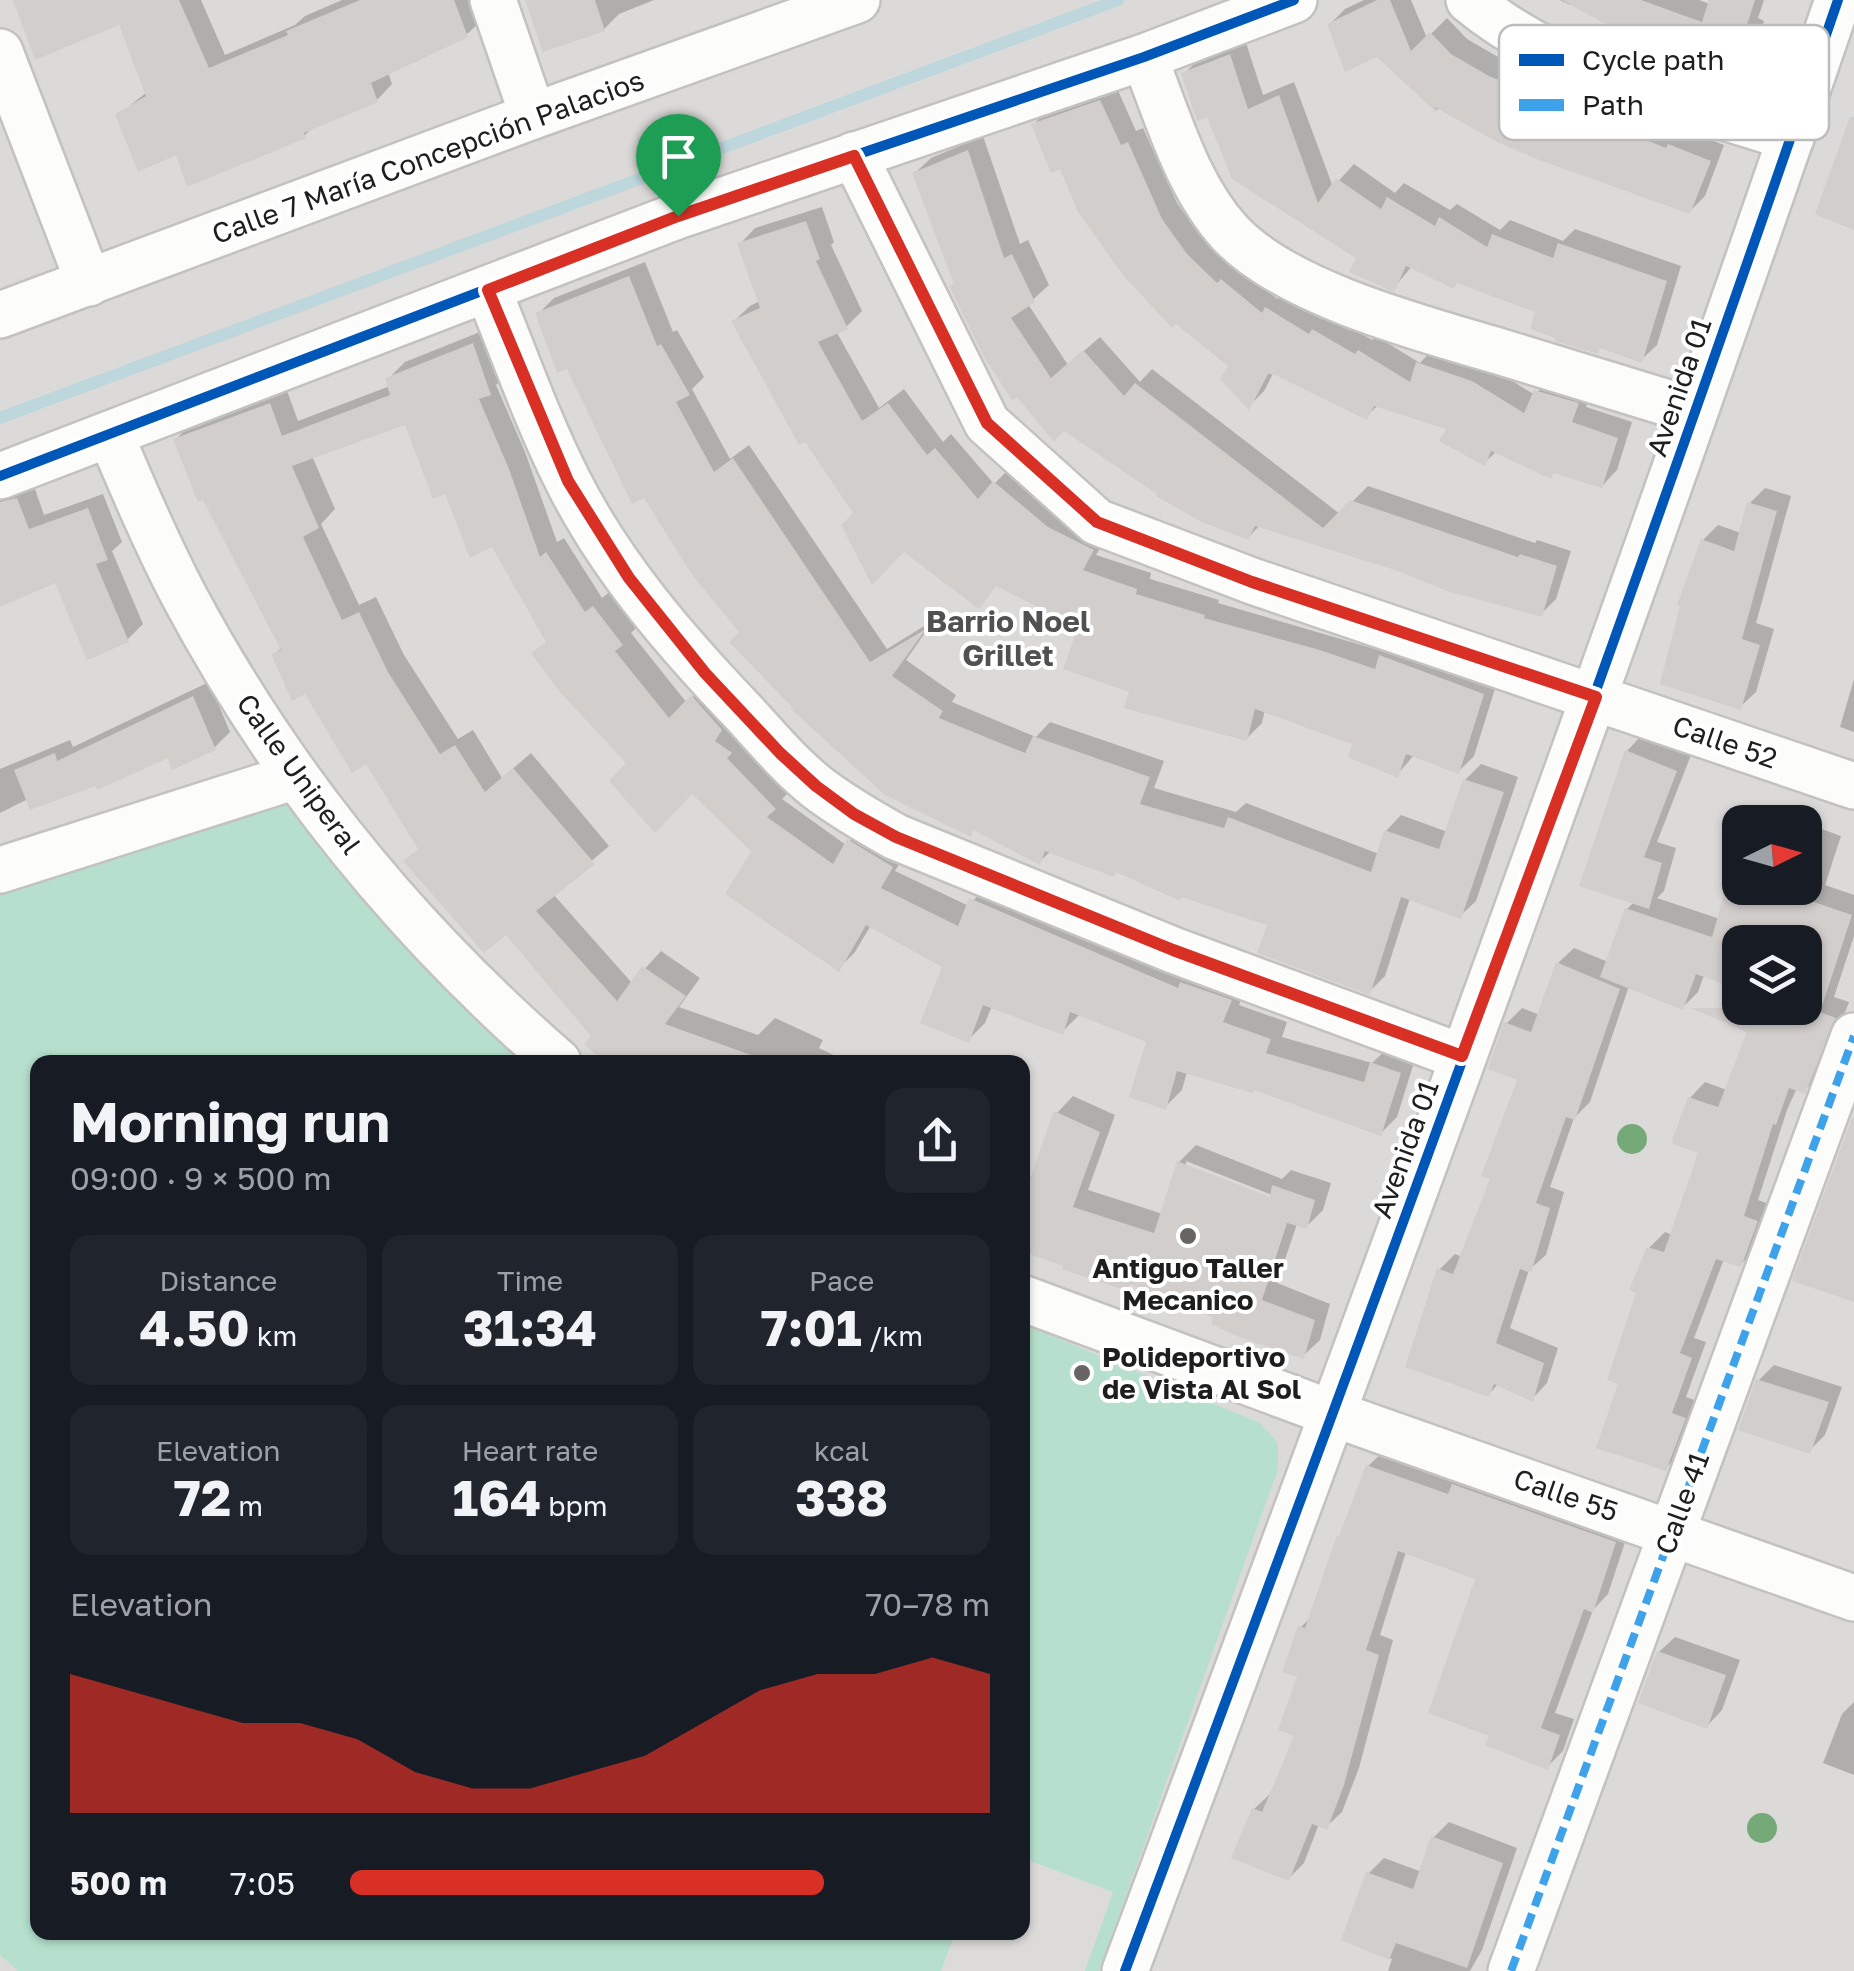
<!DOCTYPE html>
<meta charset="utf-8">
<style>
:root{--surface:#171b24;--page:#20242c;--text:#f1f3f6;--muted:#9ea1a6;--accent:#d93025}
body{margin:0;font-family:"Golos Text",sans-serif;background:var(--page);color:var(--text);height:100vh;display:flex;flex-direction:column;font-size:38px;white-space:nowrap}
*{box-sizing:border-box;margin:0}
p{font-size:32px;color:var(--muted)}
.icon{flex:none;width:55px;height:55px;fill:none;stroke:currentColor;stroke-width:2;stroke-linecap:round;stroke-linejoin:round}
.map{position:relative;flex:1;overflow:hidden}
.details{position:absolute;left:30px;top:1055px;width:1000px;height:885px;display:flex;flex-direction:column;background:var(--surface);border-radius:20px;box-shadow:0 2px 8px #0004}
.details>*{flex:none}
.needle{width:65px;rotate:85deg}
.fabs{position:absolute;left:1722px;top:805px;display:grid;gap:20px}
.fabs a{display:grid;place-items:center;width:100px;height:100px;border-radius:20px;background:var(--surface);box-shadow:0 2px 8px #0004;font-size:50px}
.pin{position:absolute;display:grid;place-items:center;width:85px;height:85px;color:#fff;margin:-102px -42px;border-radius:50% 50% 50% 0;rotate:-45deg;box-shadow:0 0 10px #0007}
.pin .icon{rotate:45deg}
.round{display:grid;place-items:center;flex:none;width:105px;height:105px;border-radius:20px;background:var(--page)}
.summary{display:flex;align-items:center;justify-content:space-between;height:170px;padding:0 40px}
h1{font-size:55px;font-weight:700;line-height:75px}
.metrics{display:grid;grid-template-columns:repeat(3,1fr);gap:15px;height:170px;padding:10px 40px}
.metrics div{display:grid;align-content:center;border-radius:20px;background:var(--page);text-align:center}
.metrics b{font-size:50px;font-weight:700}
.metrics small{font-size:28px;font-weight:400}
.metrics p{font-size:28px}
.chart{height:280px;padding:20px 40px}
.chart p{display:flex;justify-content:space-between}
.chart svg{width:100%;height:180px;margin-top:10px;fill:var(--accent);opacity:.7}
ul{padding:0 40px;list-style:none;font-size:32px}
li{display:grid;grid-template-columns:160px 120px 1fr;align-items:center;height:75px}
li i{height:25px;border-radius:12px;background:var(--accent)}
.map>svg:first-child{display:block}
</style>
<div class="map">
<svg width="1854" height="1971" viewBox="0 0 1854 1971">
<rect width="100%" height="100%" fill="#eceae7"/>
<path fill="#dbdad8" fill-rule="evenodd" d="M0 0H1854V1971H0ZM1740 822H1805V888H1740ZM1740 942H1805V1008H1740ZM38 1062H1022V1932H38Z"/>
<polygon fill="#b6e0cd" points="279,800 306,822 363,897 538,1062 38,1062 38,1932 1022,1932 1023,1324 1260,1423 1278,1443 1278,1469 1099,1971 18,1971 0,1955 0,888"/>
<polygon fill="#dcdbda" points="1023,1858 1113,1892 1085,1971 941,1971 955,1933 1022,1932"/>
<g fill="#0003" fill-rule="evenodd">
<polygon points="16,0 201,0 225,55 295,25 305,16 342,0 474,0 482,20 466,35 388,72 392,84 377,100 314,126 305,135 177,152 118,115 147,92 120,22"/>
<polygon points="528,0 654,0 619,14 604,29"/>
<polygon points="1364,0 1411,0 1427,38 1447,18 1467,39 1505,61 1682,133 1685,130 1724,145 1705,196 1689,212 1440,107 1437,110 1377,54 1330,24 1345,9"/>
<polygon points="1560,0 1699,0 1710,4 1712,0 1764,0 1758,18 1764,21 1746,68 1730,84 1699,71 1694,76 1668,55 1572,3 1570,5"/>
<polygon points="1245,40 1263,95 1294,82 1333,187 1354,164 1395,193 1404,183 1450,210 1457,204 1500,230 1510,220 1563,241 1575,229 1681,266 1657,345 1641,360 1602,346 1597,351 1538,310 1412,266 1393,289 1208,114 1184,74 1200,58"/>
<polygon points="1116,86 1136,131 1143,128 1177,203 1202,238 1234,269 1238,266 1277,299 1283,293 1325,319 1330,315 1372,340 1376,336 1420,363 1434,348 1488,366 1535,395 1552,375 1593,388 1586,407 1632,422 1617,470 1602,486 1556,471 1550,476 1497,451 1484,463 1450,427 1378,405 1366,417 1274,372 1264,391 1249,406 1231,365 1061,166 1034,124 1049,109"/>
<polygon points="983,136 1020,244 1028,240 1049,285 1028,304 1068,365 1100,337 1140,382 1152,369 1340,514 1368,486 1535,543 1537,540 1571,551 1556,599 1541,614 1260,525 1248,538 1159,495 956,282 915,173 931,158"/>
<polygon points="822,207 834,242 831,245 862,311 846,327 836,331 879,408 904,389 943,442 951,434 994,484 1010,468 1108,534 1096,555 1151,573 1150,579 1219,600 1218,603 1385,652 1396,641 1498,679 1474,756 1459,771 1414,755 1397,775 1355,742 1265,710 1262,723 1247,738 1132,690 1081,625 998,584 978,606 856,513 734,321 750,306 760,301 740,244 755,228"/>
<polygon points="645,262 673,332 677,330 704,377 692,389 730,459 749,445 887,649 934,620 906,660 956,695 952,702 1036,737 1050,722 1164,761 1154,788 1236,812 1246,803 1379,854 1386,831 1401,815 1448,832 1465,780 1481,764 1518,777 1476,901 1460,916 1410,898 1385,976 1369,992 1270,924 1118,870 1051,851 1039,862 975,828 970,834 742,632 568,366 538,314 554,298"/>
<polygon points="490,328 506,376 496,385 525,452 557,542 564,538 602,598 611,591 638,626 631,633 687,703 709,680 790,791 782,799 846,845 866,824 908,850 895,871 969,906 988,883 1247,983 1239,1005 1287,1022 1282,1037 1372,1063 1389,1047 1416,1056 1397,1117 1381,1133 1255,1088 1187,1072 1182,1090 1165,1107 1149,1041 1080,1014 1062,1032 992,1006 985,1023 968,1040 945,966 871,925 855,952 838,969 754,851 693,791 630,763 548,640 493,544 447,491 406,422 312,456 335,509 321,524 359,605 376,597 404,655 458,739 473,730 502,778 531,753 609,846 553,894 632,983 661,951 700,978 679,1007 758,1035 775,1018 823,1040 819,1048 848,1062 610,1062 588,1045 594,1036 506,932 420,847 367,761 274,655 282,647 176,439 193,422 286,388 298,421 390,386 388,379 405,362"/>
<polygon points="34,486 44,515 103,494 122,542 112,551 143,624 127,640 57,580 0,604 0,499"/>
<polygon points="1765,488 1791,496 1756,623 1774,629 1756,692 1740,707 1703,540 1718,525 1741,533 1749,504"/>
<polygon points="1854,679 1854,732 1840,727"/>
<polygon points="209,682 230,732 214,748 170,755 28,799 0,813 0,769 70,740 73,747"/>
<polygon points="1642,735 1691,755 1657,842 1676,848 1664,891 1657,898 1720,919 1740,845 1740,888 1805,888 1805,823 1841,836 1825,885 1854,895 1854,936 1834,997 1849,1002 1820,1076 1804,1091 1797,1088 1787,1110 1758,1200 1772,1205 1756,1249 1740,1265 1724,1259 1694,1338 1706,1342 1686,1397 1700,1402 1681,1452 1666,1468 1622,1382 1649,1248 1665,1232 1673,1235 1701,1152 1690,1098 1705,1082 1727,1090 1751,1031 1745,1029 1753,1008 1805,1008 1805,942 1740,942 1740,988 1704,975 1698,992 1683,1007 1629,986 1590,1102 1574,1118 1550,1187 1564,1192 1546,1255 1529,1270 1510,1328 1558,1348 1547,1383 1532,1399 1498,1384 1489,1394 1439,1270 1455,1254 1462,1257 1493,1178 1520,1079 1506,1024 1522,1008 1540,1015 1558,963 1574,948 1608,962 1627,909 1634,902 1627,751"/>
<polygon points="1762,808 1803,822 1747,822"/>
<path d="M1073 1096 1115 1115 1088 1190 1163 1214 1179 1162 1196 1145 1282 1179 1291 1170 1331 1183 1323 1210 1306 1227 1297 1224 1277 1283 1330 1304 1320 1340 1303 1356 1132 1282 1127 1288 1022 1248V1174L1034 1177 1057 1113ZM1186 1161 1282 1199 1280 1204 1186 1167Z"/>
<polygon points="1774,1365 1842,1387 1825,1435 1809,1451 1758,1381"/>
<polygon points="1384,1451 1630,1527 1608,1594 1593,1610 1555,1713 1574,1719 1563,1751 1547,1767 1492,1735 1478,1578 1406,1552 1380,1635 1393,1640 1359,1768 1342,1812 1326,1827 1319,1824 1304,1863 1289,1878 1254,1809 1270,1794 1297,1734 1300,1628 1312,1616 1368,1466"/>
<polygon points="1675,1637 1740,1660 1722,1710 1707,1726 1659,1652"/>
<polygon points="1854,1702 1854,1775 1823,1763 1842,1714"/>
<polygon points="1449,1822 1517,1848 1482,1950 1470,1971 1388,1971 1392,1959 1345,1938 1368,1874 1384,1858 1422,1872 1433,1838"/>
</g>
<g fill="none" stroke-linecap="round" stroke-linejoin="round">
<polyline stroke="#bdd7dd" stroke-width="12" points="0,418 1118,0"/>
</g>
<g fill="#d1cecc">
<polygon points="13,0 179,0 209,68 288,35 286,31 360,0 454,0 468,37 371,83 378,102 304,133 306,138 187,187 176,155 138,172 115,114 146,96 119,25 35,60"/>
<polygon points="525,0 595,0 605,31 543,52"/>
<polygon points="1377,0 1390,0 1411,51 1430,32 1451,54 1489,76 1666,148 1668,144 1711,161 1690,214 1534,158 1493,140 1435,107 1437,113 1377,57 1345,72 1327,24"/>
<polygon points="1562,0 1641,0 1702,22 1709,0 1755,0 1744,34 1750,36 1731,87 1697,72 1694,78 1661,64 1664,56"/>
<polygon points="1230,54 1248,109 1279,95 1318,203 1336,178 1381,209 1387,197 1435,226 1439,217 1487,247 1492,234 1553,258 1558,243 1667,281 1642,363 1600,348 1598,354 1555,341 1556,338 1530,329 1535,312 1457,283 1454,289 1406,266 1394,292 1349,272 1356,258 1232,179 1207,117 1197,121 1181,73"/>
<polygon points="1100,100 1121,145 1128,142 1162,219 1187,254 1217,283 1221,279 1262,313 1265,307 1309,334 1312,329 1355,354 1358,350 1410,382 1416,362 1472,381 1524,413 1534,390 1579,403 1572,422 1618,438 1602,488 1553,473 1551,479 1491,451 1485,466 1439,441 1446,429 1374,406 1367,420 1275,375 1268,374 1249,410 1220,379 1228,366 1176,324 1172,328 1122,274 1078,212 1060,169 1051,173 1031,124"/>
<polygon points="1850,117 1854,117 1854,230 1815,214"/>
<polygon points="968,150 1004,258 1012,254 1035,302 1011,318 1051,378 1083,350 1124,396 1135,383 1323,528 1350,500 1518,557 1520,554 1557,566 1542,617 1447,591 1398,571 1255,526 1248,540 1200,521 1156,496 1157,494 1064,431 1054,442 1017,397 1012,400 984,357 949,286 954,284 912,173"/>
<polygon points="806,221 820,259 816,261 848,329 818,342 862,421 888,403 927,455 935,448 978,499 993,481 1048,527 1094,550 1083,570 1137,589 1136,594 1205,615 1204,618 1320,650 1375,669 1379,655 1484,694 1459,774 1406,754 1398,778 1348,757 1352,744 1255,709 1247,741 1124,708 1129,692 1063,669 1078,627 996,586 979,609 904,552 872,585 841,525 853,513 805,442 799,445 731,321 760,308 737,243"/>
<polygon points="629,276 657,346 661,344 690,395 676,402 714,472 733,458 870,662 926,629 892,676 943,711 939,718 1025,753 1033,736 1150,777 1140,804 1224,828 1228,817 1371,872 1384,830 1439,849 1463,779 1504,792 1461,919 1401,897 1370,995 1257,953 1267,925 1182,897 1180,901 1116,872 1114,877 1045,851 1040,865 973,830 971,837 885,795 791,709 792,707 729,642 739,632 693,576 644,498 632,504 567,369 557,373 535,313"/>
<polygon points="473,343 491,395 479,399 509,469 540,557 546,552 585,612 593,606 623,645 615,651 669,718 691,695 722,730 715,741 732,753 727,758 776,809 767,817 833,864 847,839 893,867 881,888 958,926 969,898 1178,988 1180,982 1232,1000 1223,1022 1271,1039 1266,1053 1364,1082 1370,1062 1401,1073 1381,1136 1254,1090 1253,1093 1177,1071 1166,1110 1129,1097 1146,1042 1070,1012 1063,1035 983,1005 969,1043 920,1023 942,967 866,925 839,972 725,894 751,851 692,794 655,833 609,781 626,763 560,692 531,653 546,642 492,547 470,558 445,494 433,499 405,425 292,466 319,528 303,537 342,620 359,612 388,672 440,754 455,745 485,792 513,768 595,864 536,911 617,1001 642,966 686,996 665,1024 759,1058 758,1062 606,1062 584,1045 591,1036 506,935 484,953 403,861 418,849 366,764 352,773 305,694 292,701 271,654 281,650 203,500 198,502 173,439 270,403 282,436 390,395 385,378"/>
<polygon points="17,498 29,529 88,508 108,560 96,564 129,642 87,660 55,583 0,607 0,502"/>
<polygon points="1747,502 1777,511 1742,639 1760,645 1741,710 1660,684 1680,606 1677,605 1701,539 1734,551"/>
<polygon points="193,696 216,750 172,770 168,758 97,790 96,786 30,810 14,770 55,753 57,761"/>
<polygon points="1625,750 1677,771 1644,857 1662,863 1649,909 1579,886"/>
<polygon points="1730,873 1740,874 1740,888 1815,888 1811,901 1852,915 1820,1012 1836,1018 1805,1094 1789,1088 1776,1125 1773,1124 1744,1216 1758,1221 1741,1267 1716,1259 1680,1353 1692,1358 1672,1413 1686,1418 1666,1471 1596,1448 1618,1384 1607,1380 1636,1293 1629,1290 1647,1247 1664,1252 1698,1153 1671,1143 1688,1097 1718,1107 1747,1032 1691,1008 1805,1008 1805,942 1740,942 1740,990 1696,974 1683,1010 1600,977 1625,908 1712,937"/>
<polygon points="1556,962 1620,989 1575,1120 1566,1117 1536,1203 1550,1208 1531,1273 1520,1269 1496,1343 1544,1363 1533,1402 1494,1384 1489,1397 1405,1367 1437,1268 1453,1274 1490,1179 1481,1176 1517,1080 1488,1069 1504,1022 1531,1032"/>
<polygon points="1054,1111 1100,1132 1073,1207 1154,1233 1177,1161 1270,1197 1272,1185 1315,1200 1307,1229 1287,1223 1262,1300 1315,1320 1304,1359 1239,1337 1211,1324 1213,1317 1130,1284 1127,1291 1062,1269 1063,1266 1022,1251 1022,1201"/>
<polygon points="1852,1118 1854,1118 1854,1302 1792,1281"/>
<polygon points="1756,1379 1829,1402 1810,1454 1738,1430"/>
<polygon points="1366,1465 1448,1494 1452,1484 1616,1542 1593,1613 1584,1609 1541,1728 1560,1735 1548,1770 1485,1745 1489,1736 1428,1713 1475,1579 1398,1551 1366,1650 1379,1655 1344,1785 1327,1830 1312,1824 1289,1881 1231,1858 1252,1808 1262,1812 1294,1736 1278,1730 1297,1677 1282,1672 1298,1626 1305,1628 1337,1535 1339,1536"/>
<polygon points="1657,1651 1726,1675 1707,1729 1638,1703"/>
<polygon points="1431,1836 1503,1863 1467,1968 1396,1943 1389,1960 1341,1940 1366,1872 1413,1889"/>
</g>
<g fill="none" stroke-linecap="round" stroke-linejoin="round">
<defs>
<g id="street">
<polyline points="493,0 533,116"/>
<path d="M1469 0C1558 74 1683 102 1791 138"/>
<polyline points="0,52 89,283"/>
<path d="M1144 57C1168 116 1186 185 1230 233 1286 293 1420 328 1498 351 1563 371 1629 391 1694 411"/>
<polyline points="854,155 987,423 1097,522 1252,581 1854,786"/>
<path d="M488 290C514 353 537 420 568 481 611 567 677 643 743 712 767 738 790 766 818 788 843 807 869 822 896 837L1173 950 1462 1057"/>
<polyline points="0,315 533,116 857,0"/>
<path d="M110 434C133 488 156 542 183 594 278 773 406 930 558 1062"/>
<polyline points="0,476 677,216 1144,57 1294,0"/>
<polyline points="0,870 296,776"/>
<polyline points="1022,1298 1334,1414 1854,1598"/>
<path d="M1125 1971C1370 1317 1612 661 1838 0"/>
<polyline points="1511,1971 1854,1036"/>
</g>
</defs>
<use href="#street" stroke="#c3c2c1" stroke-width="50"/>
<use href="#street" stroke="#fcfcfb" stroke-width="45"/>
<polyline stroke="#3da2ea" stroke-width="8" stroke-dasharray="15 8" stroke-linecap="butt" points="1511,1971 1854,1036"/>
<defs>
<g id="cycleway">
<polyline points="0,476 677,216 1144,57 1294,0"/>
<path d="M1125 1971C1370 1317 1612 661 1838 0"/>
</g>
</defs>
<use href="#cycleway" stroke="#fff" stroke-width="16"/>
<use href="#cycleway" stroke="#0057b8" stroke-width="10"/>
</g>
<g fill="#75a977">
<circle cx="1632" cy="1139" r="15"/>
<circle cx="1762" cy="1828" r="15"/>
</g>
<g fill="none" stroke-linecap="round" stroke-linejoin="round">
<defs>
<polygon id="route" points="854,156 987,423 1097,522 1252,582 1596,697 1462,1056 1173,950 896,837 854,814 816,786 780,753 705,673 629,578 568,481 488,290 678,216"/>
</defs>
<use href="#route" stroke="#fff" stroke-width="20"/>
<use href="#route" stroke="#d93025" stroke-width="12"/>
</g>
<g fill="#666564" stroke="#fff" stroke-width="4">
<circle cx="1188" cy="1236" r="10"/>
<circle cx="1082" cy="1373" r="10"/>
</g>
<g text-anchor="middle" stroke-width="8" stroke-linejoin="round" paint-order="stroke">
<g font-size="28" fill="#1e1e1e" stroke="#fff">
<text transform="translate(428 157) rotate(-20)" y="10">Calle 7 María Concepción Palacios</text>
<text transform="translate(1679 387) rotate(-71)" y="10">Avenida 01</text>
<text transform="translate(1725 742) rotate(19)" y="10">Calle 52</text>
<text transform="translate(299 774) rotate(54)" y="10">Calle Uniperal</text>
<text transform="translate(1405 1149) rotate(-70)" y="10">Avenida 01</text>
<text transform="translate(1566 1495) rotate(19)" y="10">Calle 55</text>
<text transform="translate(1682 1503) rotate(-70)" y="10">Calle 41</text>
</g>
<g font-size="28" font-weight="bold" fill="#1e1e1e" stroke="#fff">
<text x="1188" y="1278">Antiguo Taller<tspan x="1188" dy="32">Mecanico</tspan></text>
<text x="1102" y="1367" text-anchor="start">Polideportivo<tspan x="1102" dy="32">de Vista Al Sol</tspan></text>
</g>
<g font-size="30" font-weight="bold" fill="#515151" stroke="#fff">
<text x="1008" y="632">Barrio Noel<tspan x="1008" dy="34">Grillet</tspan></text>
</g>
</g>
<rect x="1499" y="25" width="330" height="115" rx="15" fill="#fff" stroke="#bcbcbc" stroke-width="2.5"/>
<rect x="1519" y="54" width="45" height="12" fill="#0057b8"/>
<rect x="1519" y="99" width="45" height="12" fill="#3da2ea"/>
<g font-size="28" fill="#1e1e1e">
<text x="1582" y="70">Cycle path</text>
<text x="1582" y="115">Path</text>
</g>
</svg>
<div class="fabs">
<a><svg class="needle" viewBox="-14 -14 28 28"><path d="M0-13l5 13h-10z" fill="#e53935"/><path d="M0 13l5-13h-10z" fill="#9ea1a6"/></svg></a>
<a><svg class="icon" aria-label="layers" viewBox="0 0 24 24"><path d="M12 4l9 5-9 5-9-5zM3 14l9 5 9-5"/></svg></a>
</div>
<div class="pin" style="left:678px;top:216px;background:#1e9e55"><svg class="icon" aria-label="arrive" viewBox="0 0 24 24"><path d="M6 21V4h12l-3 4 3 4H6"/></svg></div>
<section class="details">
<div class="summary"><div><h1>Morning run</h1><p>09:00 · 9 × 500 m</p></div><a class="round"><svg class="icon" aria-label="share" viewBox="0 0 24 24"><path d="M12 15V3M7 8l5-5 5 5M5 13v7h14v-7"/></svg></a></div>
<div class="metrics">
<div><p>Distance</p><b>4.50<small> km</small></b></div>
<div><p>Time</p><b>31:34</b></div>
<div><p>Pace</p><b>7:01<small> /km</small></b></div>
</div>
<div class="metrics">
<div><p>Elevation</p><b>72<small> m</small></b></div>
<div><p>Heart rate</p><b>164<small> bpm</small></b></div>
<div><p>kcal</p><b>338</b></div>
</div>
<div class="chart"><p><span>Elevation</span>70–78 m</p>
<svg viewBox="0 0 160 44" preserveAspectRatio="none"><path d="M0 44V10L10 14L20 18L30 22L40 22L50 26L60 34L70 38L80 38L90 34L100 30L110 22L120 14L130 10L140 10L150 6L160 10V44z"/></svg>
</div>
<ul>
<li><b>500 m</b>7:05<i style="width:74%"></i></li>
</ul>
</section>
</div>
